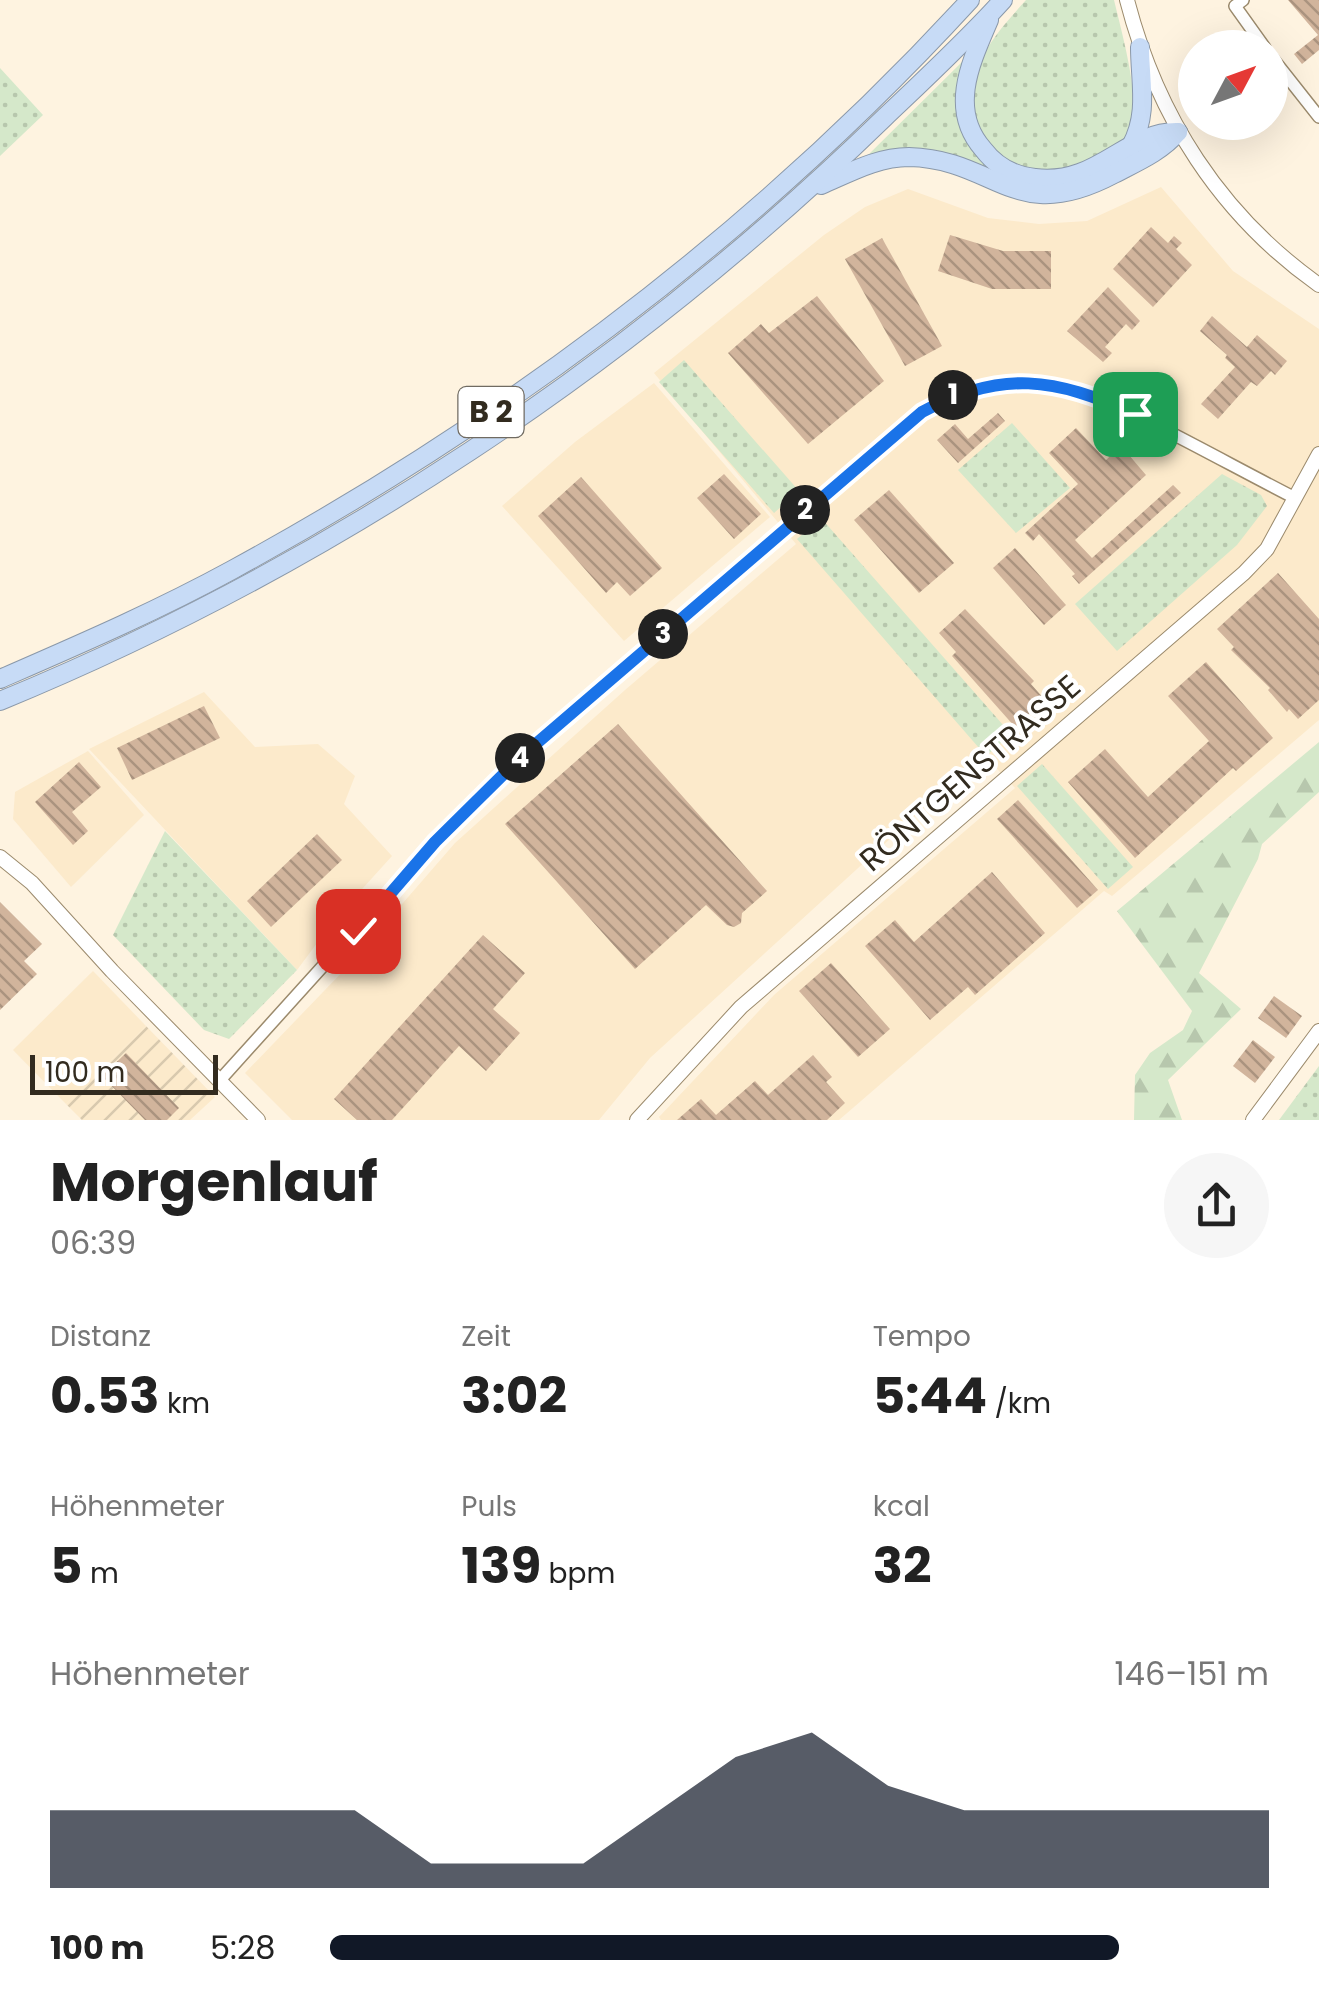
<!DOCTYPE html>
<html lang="de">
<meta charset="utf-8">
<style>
:root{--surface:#fff;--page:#f6f6f6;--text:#222;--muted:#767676;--accent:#111827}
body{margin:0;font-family:Poppins,sans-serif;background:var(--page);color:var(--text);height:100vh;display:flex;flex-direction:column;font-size:38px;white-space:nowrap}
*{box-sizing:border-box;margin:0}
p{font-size:32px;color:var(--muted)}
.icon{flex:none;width:55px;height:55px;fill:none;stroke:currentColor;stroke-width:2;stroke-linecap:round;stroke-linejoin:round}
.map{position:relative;height:1120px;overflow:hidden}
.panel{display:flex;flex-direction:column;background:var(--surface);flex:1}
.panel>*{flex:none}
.needle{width:65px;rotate:49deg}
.tools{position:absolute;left:1178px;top:30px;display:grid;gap:20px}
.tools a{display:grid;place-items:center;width:110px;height:110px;border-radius:50%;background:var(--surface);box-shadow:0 10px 40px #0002;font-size:50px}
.scale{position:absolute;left:30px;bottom:25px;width:188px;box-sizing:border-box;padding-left:10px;border:5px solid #322b1f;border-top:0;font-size:28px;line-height:35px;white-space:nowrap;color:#322b1f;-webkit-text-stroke:8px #fff;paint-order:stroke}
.pin{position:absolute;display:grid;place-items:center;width:85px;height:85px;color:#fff;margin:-42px;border-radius:20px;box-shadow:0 5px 15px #0006}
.km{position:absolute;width:50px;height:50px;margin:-25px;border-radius:50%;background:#222;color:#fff;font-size:28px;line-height:50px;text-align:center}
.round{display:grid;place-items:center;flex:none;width:105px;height:105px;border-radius:52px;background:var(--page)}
.overview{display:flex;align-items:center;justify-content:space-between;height:170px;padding:0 50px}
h1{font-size:55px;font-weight:700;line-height:75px}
.metrics{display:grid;grid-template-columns:repeat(3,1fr);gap:15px;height:170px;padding:10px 50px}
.metrics div{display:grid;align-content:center}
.metrics b{font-size:50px;font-weight:700}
.metrics small{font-size:28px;font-weight:400}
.metrics p{font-size:28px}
.chart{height:280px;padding:20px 50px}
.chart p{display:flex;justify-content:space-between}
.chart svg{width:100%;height:180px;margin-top:10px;fill:var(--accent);opacity:.7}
ul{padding:0 50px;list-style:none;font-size:32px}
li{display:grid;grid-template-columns:160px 120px 1fr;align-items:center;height:75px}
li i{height:25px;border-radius:12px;background:var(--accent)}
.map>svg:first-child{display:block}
</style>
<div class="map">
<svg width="1319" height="1120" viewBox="0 0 1319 1120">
<defs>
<pattern id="industrial-furrows" width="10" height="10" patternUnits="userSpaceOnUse" patternTransform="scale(2.5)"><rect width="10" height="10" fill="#fceacb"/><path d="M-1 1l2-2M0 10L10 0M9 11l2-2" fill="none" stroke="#d8c9ae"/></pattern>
<pattern id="grass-dots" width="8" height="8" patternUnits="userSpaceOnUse" patternTransform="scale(2.5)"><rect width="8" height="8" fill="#d5e8ca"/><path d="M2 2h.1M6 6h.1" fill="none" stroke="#b7c7ad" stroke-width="1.8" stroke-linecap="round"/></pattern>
<pattern id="forest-firs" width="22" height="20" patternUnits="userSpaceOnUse" patternTransform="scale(2.5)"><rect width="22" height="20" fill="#d5e8ca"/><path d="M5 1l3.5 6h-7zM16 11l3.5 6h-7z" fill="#b7c7ad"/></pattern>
<pattern id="building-back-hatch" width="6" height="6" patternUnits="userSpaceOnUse" patternTransform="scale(2.5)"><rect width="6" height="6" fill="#d1b49c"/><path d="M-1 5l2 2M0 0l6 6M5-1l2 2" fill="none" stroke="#aa937f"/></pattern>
</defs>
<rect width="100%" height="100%" fill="#fef3e0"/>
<g fill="#fceacb">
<polygon points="1161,187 1233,271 1319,329 1319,720 1112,896 1104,891 839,1120 661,1120 659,1117 774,995 1015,788 983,754 650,1058 599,1120 292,1120 245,1073 350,964 455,843 625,690 796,544 654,373 824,235 865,207 908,189 988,218 1039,224 1087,221"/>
<polygon points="654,383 770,517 624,641 502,506 575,442"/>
<polygon points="204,692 255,747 318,744 355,776 344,804 392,856 335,919 297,970 89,749"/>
<polygon points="88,751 144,815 71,887 13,819 15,792"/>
<polygon points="93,971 146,1026 66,1104 13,1050"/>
</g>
<polygon fill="url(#industrial-furrows)" points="146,1026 215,1097 190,1120 82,1120 66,1104"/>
<g fill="url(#grass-dots)">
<path d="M1026 0H1114C1121 30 1144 109 1129 136 1123 146 1107 152 1097 157 1089 161 1079 168 1070 170 1022 182 966 143 972 91 976 54 1003 26 1026 0Z"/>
<polygon points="965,59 960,78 990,164 1091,181 984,172 865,158"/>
<polygon points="0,68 43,115 0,156"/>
<polygon points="684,360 799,491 774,513 659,382"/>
<polygon points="1012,423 1070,488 1016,533 958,470"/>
<polygon points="1222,474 1261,495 1267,506 1237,545 1117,651 1075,604"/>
<polygon points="821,518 1011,734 986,756 797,539"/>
<polygon points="1042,764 1133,867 1108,889 1017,786"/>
<polygon points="165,831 297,970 229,1039 204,1030 113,935"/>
<polygon points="1319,1066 1319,1120 1279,1120"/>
</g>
<polygon fill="url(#forest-firs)" points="1319,742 1319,792 1262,844 1258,859 1199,973 1241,1009 1168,1080 1182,1120 1134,1120 1135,1075 1150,1053 1183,1030 1192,1011 1117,911"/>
<g fill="url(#building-back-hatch)">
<polygon points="1288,0 1319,0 1319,50 1302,64 1294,54 1318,35"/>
<polygon points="1151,227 1168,243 1174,236 1182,243 1176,249 1192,265 1153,307 1113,269"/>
<polygon points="950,235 1003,251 1051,251 1051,289 992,289 938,271"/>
<polygon points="882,238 942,346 905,366 845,259"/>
<polygon points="1108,287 1140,321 1132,330 1126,324 1105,347 1112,353 1103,362 1067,331"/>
<polygon points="817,296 884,381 808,444 728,353 761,324 769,333"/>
<polygon points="1212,316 1247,347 1257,335 1287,361 1275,375 1271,371 1257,386 1251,382 1218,419 1201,404 1235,367 1225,358 1227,355 1200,331"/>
<polygon points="998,413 1005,421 958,463 937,440 955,424 968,439"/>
<polygon points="1076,428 1106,460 1121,446 1146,475 1075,540 1092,558 1173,485 1181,493 1079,584 1072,576 1075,574 1039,534 1033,541 1025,533 1078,484 1049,453"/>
<polygon points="724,474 761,514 734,539 697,498"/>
<polygon points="581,477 662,568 630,596 617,582 606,593 538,516"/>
<polygon points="889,490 954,563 919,593 854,520"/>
<polygon points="1015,548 1066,605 1044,625 993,568"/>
<polygon points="1278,573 1319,619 1319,700 1298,719 1289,709 1287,712 1268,690 1270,688 1231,650 1234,647 1217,629"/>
<polygon points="965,609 1034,681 1031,684 1045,700 1015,727 952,656 956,652 939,633"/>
<polygon points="1206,662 1273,738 1236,771 1233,768 1135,858 1068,782 1105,749 1148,797 1209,741 1168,696"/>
<polygon points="204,706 220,738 132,780 117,748"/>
<polygon points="618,724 767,891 742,913 741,923 734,927 727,925 706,905 635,969 505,824"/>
<polygon points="79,762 101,787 72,812 88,831 73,845 35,802"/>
<polygon points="1018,800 1098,890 1077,908 997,819"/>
<polygon points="317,834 342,860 271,927 247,901"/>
<polygon points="992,872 1045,933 975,995 968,987 930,1020 865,946 895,920 914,942"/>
<polygon points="0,902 42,944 24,961 37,974 0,1010"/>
<polygon points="483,935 525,973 493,1009 520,1033 486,1071 459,1046 392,1120 357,1120 334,1099"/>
<polygon points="831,963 890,1029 858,1057 799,991"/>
<polygon points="1274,996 1302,1016 1286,1038 1258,1018"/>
<polygon points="1253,1040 1275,1057 1255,1083 1233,1066"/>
<polygon points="126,1053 179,1108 167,1120 145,1120 102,1076"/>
<polygon points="813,1055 832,1077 826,1082 845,1103 827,1120 677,1120 701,1099 716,1115 755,1081 768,1095"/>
</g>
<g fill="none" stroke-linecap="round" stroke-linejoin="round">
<defs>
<g id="minor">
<polyline points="1243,0 1235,6 1265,48"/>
<polyline points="1270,55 1319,117"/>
<path d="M220 1080 435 842 523 755 922 412C1017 361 1077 385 1167 431 1210 453 1252 476 1295 498"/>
</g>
<g id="tertiary">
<path d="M1127 0C1157 116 1220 215 1319 285"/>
<polyline points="0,857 32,883 112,971 258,1120"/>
<polyline points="637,1120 741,1007 1244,573 1267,549 1319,454"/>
<polyline points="1253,1120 1319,1031"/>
</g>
<g id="trunk">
<path d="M989 20C971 62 948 109 983 149 996 166 1014 176 1035 178 1098 186 1125 131 1178 132"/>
<path d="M1131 146C1149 113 1140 82 1140 47"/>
<path d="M821 185C849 173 877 157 909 157 997 159 1014 227 1114 174 1137 162 1161 152 1178 132"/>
<path d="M0 679C78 645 157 611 232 570 507 420 759 230 970 0"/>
<path d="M0 701C328 566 631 364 885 117 925 79 966 41 1003 0"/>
</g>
</defs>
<use href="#minor" stroke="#9b8a6c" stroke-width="14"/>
<use href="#tertiary" stroke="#9b8a6c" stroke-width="16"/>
<use href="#trunk" stroke="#8a98a9" stroke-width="20"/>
<use href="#minor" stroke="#fff" stroke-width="11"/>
<use href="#tertiary" stroke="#fff" stroke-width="14"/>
<use href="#trunk" stroke="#c7dbf6" stroke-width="18"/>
</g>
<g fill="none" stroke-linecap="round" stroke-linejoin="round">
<defs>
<path id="route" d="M358 931 435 842 523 755 922 412C1002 369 1055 378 1135 414"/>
</defs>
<use href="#route" stroke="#fff" stroke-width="20"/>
<use href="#route" stroke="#1a73e8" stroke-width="12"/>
</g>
<g text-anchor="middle" stroke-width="8" stroke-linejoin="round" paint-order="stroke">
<rect fill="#fff" stroke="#706b62" stroke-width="2.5" x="458.5" y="387" width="65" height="50" rx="8"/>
<g font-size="30" font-weight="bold" fill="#322b1f">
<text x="491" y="422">B 2</text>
</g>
<g font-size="32" fill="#322b1f" stroke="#fff">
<text transform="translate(970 773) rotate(-41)" y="11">RÖNTGENSTRASSE</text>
</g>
</g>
</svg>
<div class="tools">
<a><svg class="needle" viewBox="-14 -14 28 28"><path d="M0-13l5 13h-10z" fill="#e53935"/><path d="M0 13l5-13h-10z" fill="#767676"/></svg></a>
</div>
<div class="scale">100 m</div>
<div class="pin" style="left:1135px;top:414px;background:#1e9e55"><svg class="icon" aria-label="arrive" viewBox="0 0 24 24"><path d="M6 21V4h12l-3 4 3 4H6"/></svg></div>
<div class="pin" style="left:358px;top:931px;background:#d93025"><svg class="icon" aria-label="check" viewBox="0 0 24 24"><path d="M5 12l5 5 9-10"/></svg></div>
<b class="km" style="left:953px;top:395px">1</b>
<b class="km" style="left:805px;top:510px">2</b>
<b class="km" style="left:663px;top:634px">3</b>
<b class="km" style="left:520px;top:758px">4</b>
</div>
<section class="panel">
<div class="overview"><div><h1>Morgenlauf</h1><p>06:39</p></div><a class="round"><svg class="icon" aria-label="share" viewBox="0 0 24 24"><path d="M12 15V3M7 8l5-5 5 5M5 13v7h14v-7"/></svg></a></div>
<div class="metrics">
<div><p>Distanz</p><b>0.53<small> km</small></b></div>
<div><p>Zeit</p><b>3:02</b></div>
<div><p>Tempo</p><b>5:44<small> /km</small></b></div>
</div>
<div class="metrics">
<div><p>Höhenmeter</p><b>5<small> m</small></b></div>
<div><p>Puls</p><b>139<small> bpm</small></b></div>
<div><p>kcal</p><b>32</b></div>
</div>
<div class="chart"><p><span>Höhenmeter</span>146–151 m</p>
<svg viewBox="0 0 160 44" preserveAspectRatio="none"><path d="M0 44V25L10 25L20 25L30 25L40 25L50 38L60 38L70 38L80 25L90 12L100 6L110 19L120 25L130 25L140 25L150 25L160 25V44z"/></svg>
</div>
<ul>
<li><b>100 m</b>5:28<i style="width:84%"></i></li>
</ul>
</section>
